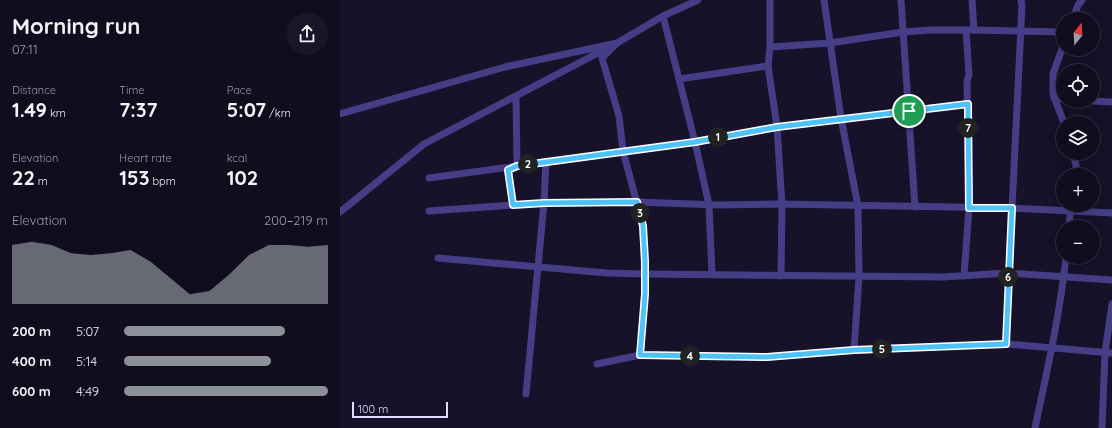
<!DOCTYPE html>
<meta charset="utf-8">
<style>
:root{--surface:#110d1f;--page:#1a1628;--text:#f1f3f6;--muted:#9c9ca4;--line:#302d3d;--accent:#8c9099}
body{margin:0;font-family:Quicksand,sans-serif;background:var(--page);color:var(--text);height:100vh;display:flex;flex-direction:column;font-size:15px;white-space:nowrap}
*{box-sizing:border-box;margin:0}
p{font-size:13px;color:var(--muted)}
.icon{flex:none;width:22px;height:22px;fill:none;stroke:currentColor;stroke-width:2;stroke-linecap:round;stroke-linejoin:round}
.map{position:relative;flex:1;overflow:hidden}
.panel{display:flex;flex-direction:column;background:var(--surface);width:340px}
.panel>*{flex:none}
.needle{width:26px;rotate:18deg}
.buttons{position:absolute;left:716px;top:12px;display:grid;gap:8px}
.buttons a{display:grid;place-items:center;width:44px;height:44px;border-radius:50%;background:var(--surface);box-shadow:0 4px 16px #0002,0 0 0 1px var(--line);font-size:20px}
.scale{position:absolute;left:12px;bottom:10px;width:96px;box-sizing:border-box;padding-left:4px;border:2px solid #e1dbfe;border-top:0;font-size:11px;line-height:14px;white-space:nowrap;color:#e1dbfe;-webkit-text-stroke:3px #171129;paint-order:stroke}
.pin{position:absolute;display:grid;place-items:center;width:34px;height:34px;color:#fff;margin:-17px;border:2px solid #fff;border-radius:50%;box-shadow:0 1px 4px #0007}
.km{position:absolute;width:20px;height:20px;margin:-10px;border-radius:50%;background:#222;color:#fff;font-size:11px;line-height:20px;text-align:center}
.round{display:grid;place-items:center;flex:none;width:42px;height:42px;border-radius:21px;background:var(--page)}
.overview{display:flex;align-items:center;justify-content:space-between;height:68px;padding:0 12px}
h1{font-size:22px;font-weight:700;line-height:30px}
.stats{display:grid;grid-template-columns:repeat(3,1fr);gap:6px;height:68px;padding:4px 12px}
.stats div{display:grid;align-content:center}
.stats b{font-size:20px;font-weight:700}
.stats small{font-size:11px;font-weight:400}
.stats p{font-size:11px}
.chart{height:112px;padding:8px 12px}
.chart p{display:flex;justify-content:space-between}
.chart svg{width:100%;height:72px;margin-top:4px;fill:var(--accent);opacity:.7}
ul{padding:0 12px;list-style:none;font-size:13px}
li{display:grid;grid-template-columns:64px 48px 1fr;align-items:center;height:30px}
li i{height:10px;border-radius:5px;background:var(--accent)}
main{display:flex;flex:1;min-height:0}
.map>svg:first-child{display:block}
</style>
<main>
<section class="panel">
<div class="overview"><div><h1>Morning run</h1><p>07:11</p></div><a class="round"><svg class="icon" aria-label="share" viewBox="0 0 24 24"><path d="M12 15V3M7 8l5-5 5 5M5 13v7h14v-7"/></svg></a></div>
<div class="stats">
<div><p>Distance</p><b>1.49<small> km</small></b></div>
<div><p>Time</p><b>7:37</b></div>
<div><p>Pace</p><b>5:07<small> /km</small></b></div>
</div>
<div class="stats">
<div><p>Elevation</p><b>22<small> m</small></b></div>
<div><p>Heart rate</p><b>153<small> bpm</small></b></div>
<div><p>kcal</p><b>102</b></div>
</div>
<div class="chart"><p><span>Elevation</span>200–219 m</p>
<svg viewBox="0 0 160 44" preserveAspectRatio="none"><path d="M0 44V8L10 6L20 8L30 13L40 14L50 13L60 11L70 18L80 28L90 38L100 36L110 26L120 14L130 8L140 8L150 9L160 8V44z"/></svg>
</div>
<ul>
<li><b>200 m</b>5:07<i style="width:79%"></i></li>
<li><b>400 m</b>5:14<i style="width:72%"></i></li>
<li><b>600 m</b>4:49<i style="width:100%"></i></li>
</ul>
</section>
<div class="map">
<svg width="772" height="428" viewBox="0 0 772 428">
<rect width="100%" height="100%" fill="#171129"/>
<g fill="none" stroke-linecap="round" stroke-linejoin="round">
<g stroke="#453e87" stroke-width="7">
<polyline points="430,0 430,47 428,66 437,127 442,205 441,276"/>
<polyline points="484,0 501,118 518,206 519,277 514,350"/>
<polyline points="561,0 575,207"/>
<polyline points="632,0 634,30"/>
<polyline points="323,16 355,142 369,205 372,274"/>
<polyline points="733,19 738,5 742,0"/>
<polyline points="723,46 713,74 713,94 724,123"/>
<polyline points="430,47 490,43 563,32 591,30 634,30 723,32"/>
<polyline points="339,79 428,66"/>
<polyline points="714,98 723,99"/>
<polyline points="753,101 772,102"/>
<polyline points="0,114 165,67 277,43 323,16 358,0"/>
<polyline points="733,153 736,165 735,175"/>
<polyline points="89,178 355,142 437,127 628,104"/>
<polyline points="173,205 168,170 177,166 176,96"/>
<polyline points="89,211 204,203 297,202 378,205 437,204 672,208 772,213"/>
<polyline points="0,212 84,144 277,43 262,58 279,116 283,151 303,226 305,294 300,355"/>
<polyline points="729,227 731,205"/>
<polyline points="98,258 267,273 305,274 603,277 668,273 772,280"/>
<polyline points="624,276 629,208 627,81 629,75 626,30"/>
<polyline points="666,344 672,208 682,6 681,0"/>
<polyline points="257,364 300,355 427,357 514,350 666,344 772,353"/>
<polyline points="186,394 204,203 206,162"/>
<path d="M695 428C707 371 720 314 726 257"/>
<polyline points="762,428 765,353 772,304"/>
</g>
</g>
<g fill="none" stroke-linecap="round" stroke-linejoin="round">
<defs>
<polygon id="route" points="628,104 629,208 672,208 666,344 514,350 427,357 300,355 305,294 305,261 303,226 297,202 204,203 173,205 168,170 177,166 355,142 437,127"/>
</defs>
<use href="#route" stroke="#fff" stroke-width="8"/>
<use href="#route" stroke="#4fc3f7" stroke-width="5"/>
</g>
</svg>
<div class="buttons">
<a><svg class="needle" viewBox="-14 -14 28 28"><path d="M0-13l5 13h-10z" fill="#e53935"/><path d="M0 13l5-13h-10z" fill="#9c9ca4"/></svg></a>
<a><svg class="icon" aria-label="locate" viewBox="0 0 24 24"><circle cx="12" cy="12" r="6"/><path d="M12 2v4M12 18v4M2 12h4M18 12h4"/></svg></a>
<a><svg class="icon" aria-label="layers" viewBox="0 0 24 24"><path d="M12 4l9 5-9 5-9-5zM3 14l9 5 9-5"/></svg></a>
<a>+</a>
<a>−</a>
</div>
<div class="scale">100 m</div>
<div class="pin" style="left:569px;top:111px;background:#1e9e55"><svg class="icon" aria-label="arrive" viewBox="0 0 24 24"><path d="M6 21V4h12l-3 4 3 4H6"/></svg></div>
<b class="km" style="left:378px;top:137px">1</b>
<b class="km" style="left:188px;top:164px">2</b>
<b class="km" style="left:300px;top:213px">3</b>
<b class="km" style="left:350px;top:356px">4</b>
<b class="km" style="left:542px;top:349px">5</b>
<b class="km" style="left:668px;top:277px">6</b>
<b class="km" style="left:628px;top:128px">7</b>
</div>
</main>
